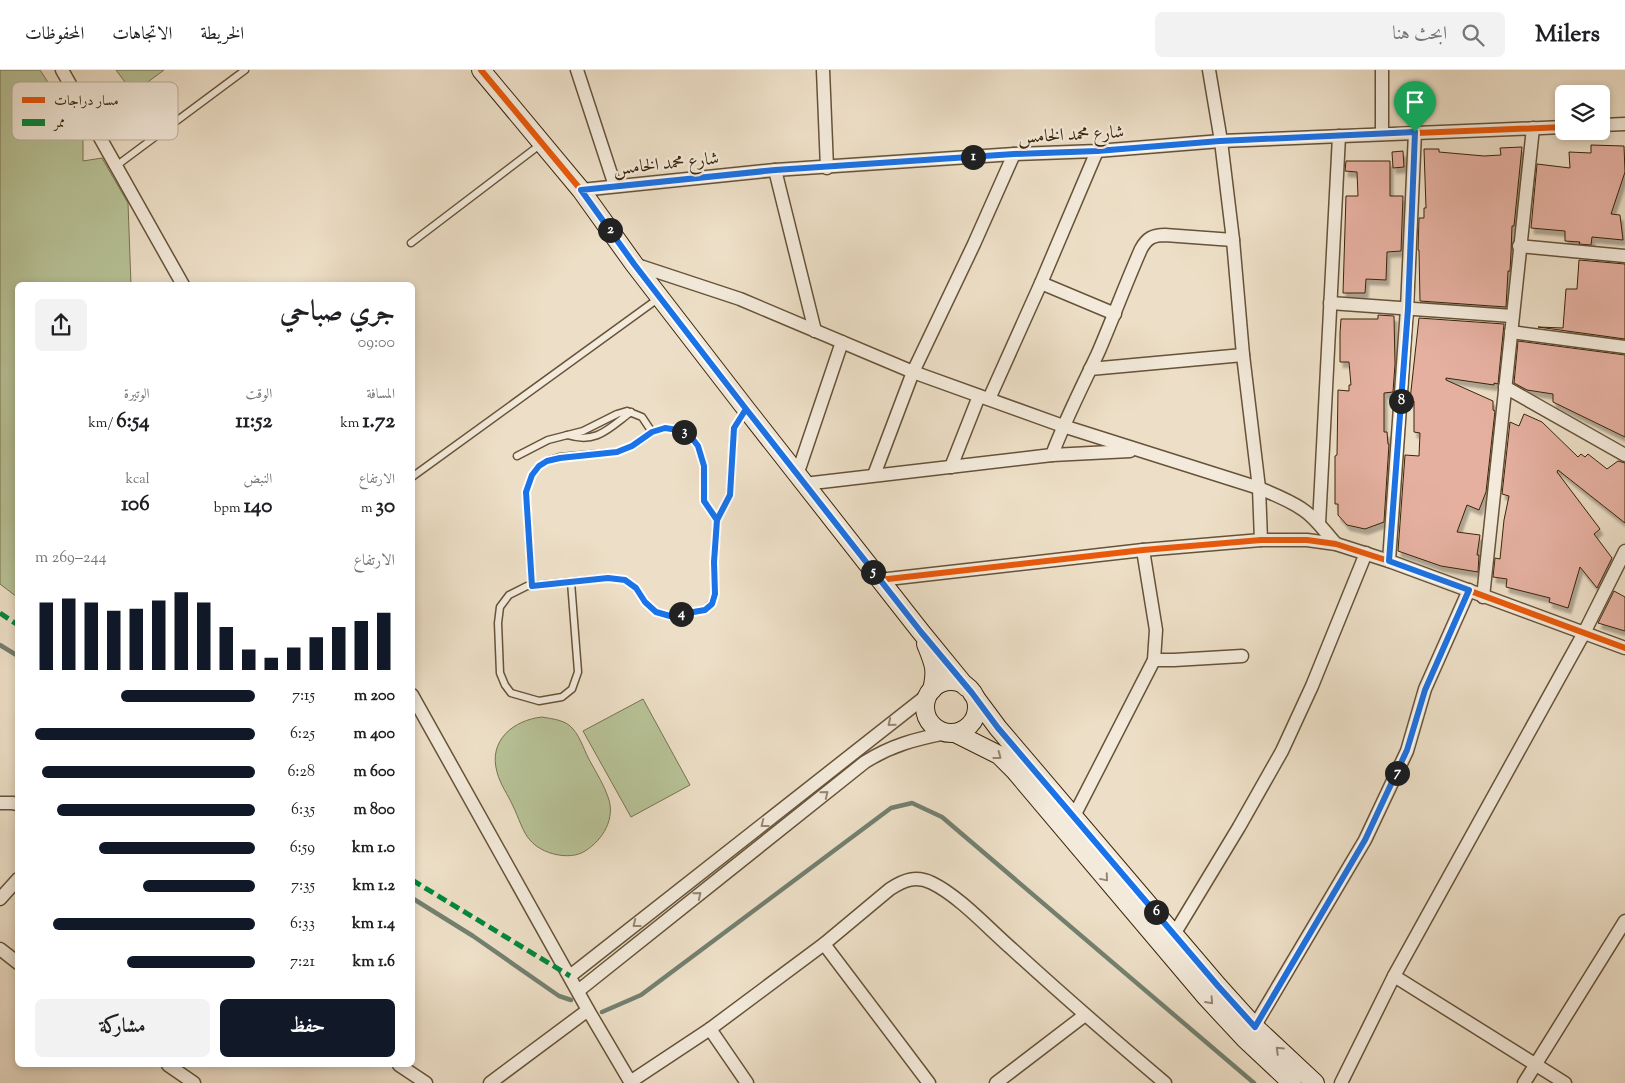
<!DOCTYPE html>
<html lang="ar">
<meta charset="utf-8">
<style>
:root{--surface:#fff;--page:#f2f2f2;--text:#202124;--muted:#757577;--line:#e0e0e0;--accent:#111827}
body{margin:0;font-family:"Sorts Mill Goudy",Amiri,serif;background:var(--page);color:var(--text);direction:rtl;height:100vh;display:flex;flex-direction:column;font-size:19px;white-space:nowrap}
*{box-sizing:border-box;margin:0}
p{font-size:16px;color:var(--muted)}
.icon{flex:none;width:28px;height:28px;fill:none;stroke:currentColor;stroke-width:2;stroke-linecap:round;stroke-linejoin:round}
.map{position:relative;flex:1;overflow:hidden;direction:ltr}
.drawer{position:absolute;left:15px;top:212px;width:400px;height:785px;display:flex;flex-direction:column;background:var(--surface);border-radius:8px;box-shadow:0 2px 8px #0003;direction:rtl}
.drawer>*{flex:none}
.controls{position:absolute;left:1555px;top:15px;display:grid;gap:10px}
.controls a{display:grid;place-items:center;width:55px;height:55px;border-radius:8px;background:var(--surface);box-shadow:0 2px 8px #0003;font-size:25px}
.pin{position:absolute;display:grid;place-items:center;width:42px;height:42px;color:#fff;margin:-51px -21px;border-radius:50% 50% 50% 0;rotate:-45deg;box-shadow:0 0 5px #0007}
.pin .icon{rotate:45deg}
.km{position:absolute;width:25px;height:25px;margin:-12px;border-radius:50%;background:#222;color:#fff;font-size:14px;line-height:25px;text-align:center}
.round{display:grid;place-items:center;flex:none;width:52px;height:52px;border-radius:8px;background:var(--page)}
.summary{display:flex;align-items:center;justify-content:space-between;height:85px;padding:0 20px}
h1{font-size:28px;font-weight:700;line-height:38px}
.stats{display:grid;grid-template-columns:repeat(3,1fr);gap:8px;height:85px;padding:5px 20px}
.stats div{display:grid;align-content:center}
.stats b{font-size:21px;font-weight:700}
.stats small{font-size:14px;font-weight:400}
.stats p{font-size:14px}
.chart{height:140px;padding:10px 20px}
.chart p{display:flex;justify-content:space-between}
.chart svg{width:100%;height:90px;margin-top:5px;stroke:var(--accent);stroke-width:6}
.button{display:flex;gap:10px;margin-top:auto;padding:10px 20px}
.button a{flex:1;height:58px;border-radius:8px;background:var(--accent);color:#fff;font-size:20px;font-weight:700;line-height:58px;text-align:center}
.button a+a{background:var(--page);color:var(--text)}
ul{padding:0 20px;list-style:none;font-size:16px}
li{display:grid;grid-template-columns:80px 60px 1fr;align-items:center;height:38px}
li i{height:12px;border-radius:6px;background:var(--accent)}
header{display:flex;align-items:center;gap:30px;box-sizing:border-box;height:70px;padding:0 25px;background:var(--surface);border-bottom:1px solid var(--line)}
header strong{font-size:24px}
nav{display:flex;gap:28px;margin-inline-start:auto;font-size:18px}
.search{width:350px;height:45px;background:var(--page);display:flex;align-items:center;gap:12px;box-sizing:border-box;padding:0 18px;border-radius:8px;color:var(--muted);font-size:19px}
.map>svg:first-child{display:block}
</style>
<header>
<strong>Milers</strong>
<div class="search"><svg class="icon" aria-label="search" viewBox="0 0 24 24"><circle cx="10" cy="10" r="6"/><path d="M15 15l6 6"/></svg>ابحث هنا</div>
<nav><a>الخريطة</a><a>الاتجاهات</a><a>المحفوظات</a></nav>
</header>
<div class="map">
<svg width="1625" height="1013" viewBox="0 0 1625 1013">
<defs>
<filter id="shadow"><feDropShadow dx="3" dy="5.5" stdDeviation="1" flood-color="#0004"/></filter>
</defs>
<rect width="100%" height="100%" fill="#eddfc7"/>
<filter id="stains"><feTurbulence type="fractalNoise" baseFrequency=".004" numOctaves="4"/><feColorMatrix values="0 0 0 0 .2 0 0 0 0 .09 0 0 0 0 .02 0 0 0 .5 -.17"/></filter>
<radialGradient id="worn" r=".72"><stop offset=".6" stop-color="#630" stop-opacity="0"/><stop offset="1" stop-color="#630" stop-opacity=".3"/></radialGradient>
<g fill="#b7c297" stroke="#787350">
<polygon points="0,0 40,0 83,66 83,91 102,88 128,133 131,215 18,215 17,527 0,514"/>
<polygon points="116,0 164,0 133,23"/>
<polygon points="643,629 690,715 631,747 583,661"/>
<path d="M542 647C553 649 566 650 573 659 581 668 585 683 591 693 597 704 604 715 608 727 616 748 603 770 585 781 570 791 541 784 530 770 523 763 518 746 513 736 508 725 500 714 497 702 488 670 514 650 542 647Z"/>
</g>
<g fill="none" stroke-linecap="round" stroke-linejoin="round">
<g stroke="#738070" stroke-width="4.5">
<polyline points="0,575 18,586"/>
<polyline points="412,828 473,866 559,926 571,930"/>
<polyline points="602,942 641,925 891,738 912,733 942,747 1254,1013"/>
</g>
</g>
<g fill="#e5b0a0" stroke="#392409" filter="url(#shadow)">
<polygon points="1591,75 1624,76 1625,102 1611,144 1620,145 1623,170 1592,167 1591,175 1579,174 1580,172 1565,171 1565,161 1531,158 1537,94 1570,98 1569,82 1591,83"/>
<polygon points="1522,77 1514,156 1512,156 1511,183 1510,201 1508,201 1506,237 1420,231 1419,180 1418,180 1419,148 1424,148 1424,138 1426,138 1424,79 1439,79 1439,82 1484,86 1501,85 1500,78"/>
<polygon points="1403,81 1404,97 1393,98 1392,82"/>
<polygon points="1346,91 1390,91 1390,126 1403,126 1401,181 1387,182 1386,210 1366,209 1365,223 1343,223 1346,126 1358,126 1357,102 1345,101"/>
<polygon points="1579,190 1625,194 1625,269 1538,257 1563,258 1566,219 1577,219"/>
<polygon points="1378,245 1394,246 1395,294 1393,322 1384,323 1384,362 1387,362 1388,374 1389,374 1384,452 1365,459 1347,455 1338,445 1338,434 1335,434 1335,386 1337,385 1338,320 1349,321 1349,315 1351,315 1349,292 1340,292 1340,263 1341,249 1378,249"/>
<polygon points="1419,248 1504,254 1498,314 1494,313 1494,315 1446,308 1446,310 1493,331 1493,340 1495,341 1486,422 1479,440 1467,435 1457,462 1480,465 1477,485 1479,485 1478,502 1441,496 1398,481 1405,385 1419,386 1420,363 1414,362 1414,331 1410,330"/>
<polygon points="1518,271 1625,285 1625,367 1553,332 1553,324 1527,320 1514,313"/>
<polygon points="1524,344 1542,352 1578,387 1581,384 1585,387 1588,384 1607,399 1618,391 1625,393 1625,453 1558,400 1557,402 1600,459 1594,464 1612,488 1597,518 1580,497 1568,538 1549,532 1550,528 1506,517 1507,509 1493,507 1495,488 1500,489 1504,450 1509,426 1502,424 1510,352 1519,356"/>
<polygon points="1614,521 1625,527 1625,561 1598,553"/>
</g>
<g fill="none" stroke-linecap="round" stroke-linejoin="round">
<defs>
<g id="lane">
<polyline points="116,96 245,0"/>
<polyline points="411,173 541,74"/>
<path d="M567 365C597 374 608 359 631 342"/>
<polyline points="517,386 548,370 583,361 617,344 627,341 642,347 652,362"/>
<polyline points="412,407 659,228"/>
<polyline points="571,512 578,602 572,619 562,627 539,631 511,623 505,615 500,603 498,553 500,537 509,525 527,516 608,508 625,510 636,518 645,532 656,542 670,546 705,540 712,533 715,524 714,492 717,450 730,425 734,358 745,340"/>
<polyline points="532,516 526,422 532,405 539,396 547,391 560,387 617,382 632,376 652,362 665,358 678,360 688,363 698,376 704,396 704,431 717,450"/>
</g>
<g id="street">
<polyline points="62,0 183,215"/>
<polyline points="577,0 615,116"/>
<polyline points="823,0 827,98"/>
<polyline points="1209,0 1221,71 1233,170 1243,285 1259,418 1261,470"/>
<polyline points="1601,55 1625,54"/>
<polyline points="1382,64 1382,0"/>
<polyline points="775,100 815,261"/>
<polyline points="581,120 775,100 1014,84 1097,81 1221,71 1564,57"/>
<polyline points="1519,176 1625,186"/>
<path d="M634 194 740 229 913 302 1063 356 1259 418C1273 424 1289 430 1302 439 1316 448 1325 462 1336 474"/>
<polyline points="1041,213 1115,244"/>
<polyline points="1330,233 1512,246"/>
<polyline points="1511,262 1625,277"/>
<polyline points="1090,299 1243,285"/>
<polyline points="1505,317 1625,385"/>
<polyline points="989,329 1041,213 1097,81"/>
<path d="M1052 385C1065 350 1082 317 1098 283 1113 248 1126 213 1141 179 1147 168 1153 165 1165 165L1233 170"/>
<polyline points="951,397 979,326"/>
<polyline points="797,405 842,272"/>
<polyline points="874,405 913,302 974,174 1014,84"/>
<polyline points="804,414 1052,385 1130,381"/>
<polyline points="1319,454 1339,66"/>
<polyline points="1389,491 1407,239 1415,62"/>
<polyline points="879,510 1143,480 1261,470 1307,470 1336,474 1389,491 1625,578"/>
<polyline points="1483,527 1533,58"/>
<polyline points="1154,590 1174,590 1242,586"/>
<polyline points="412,625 588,940 631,1013"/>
<polyline points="0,733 12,733 18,734"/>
<polyline points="1074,746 1154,590 1156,560 1143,480"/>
<polyline points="0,829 18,809"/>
<polyline points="1170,871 1239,757 1282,681 1312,616 1366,483"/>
<polyline points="824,874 929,1013"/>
<polyline points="0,879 18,893"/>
<polyline points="570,906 930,623"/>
<polyline points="1394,906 1565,1013"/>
<path d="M578 921 865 692C892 675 916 669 946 663"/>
<polyline points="710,959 747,1013"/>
<polyline points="1251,962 1365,770 1407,681 1425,619 1469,520"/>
<polyline points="168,995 194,1013"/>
<polyline points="399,995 426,1013"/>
<path d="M630 1012 710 959 824 874 890 819C904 810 916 805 932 813 959 826 989 859 1012 879 1062 925 1113 969 1165 1013"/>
<polyline points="490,1013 588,940"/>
<polyline points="996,1013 1085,945"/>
<polyline points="1341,1013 1394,906 1584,563 1625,481"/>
<polyline points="1524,1013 1625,851"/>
</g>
<g id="secondary">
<polyline points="481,0 581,120 634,194 746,339 921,562 966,617"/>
<path d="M926 574C934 594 937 599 932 620"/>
<circle cx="951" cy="637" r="26"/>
<polyline points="972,623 998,658 1218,916 1255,957 1315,1013"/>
<polyline points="955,663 999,685 1015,701 1206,927 1245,969 1292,1013"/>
</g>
</defs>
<use href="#lane" stroke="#665338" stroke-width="9"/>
<use href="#street" stroke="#665338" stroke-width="15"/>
<use href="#secondary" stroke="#392409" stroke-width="20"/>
<use href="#lane" stroke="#f3eadb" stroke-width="6"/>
<use href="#street" stroke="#f3eadb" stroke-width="12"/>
<use href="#secondary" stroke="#f3eadb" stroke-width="18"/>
<g stroke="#00873e" stroke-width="5" stroke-dasharray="10 5" stroke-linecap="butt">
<polyline points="0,543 18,555"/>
<polyline points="412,810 570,906"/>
</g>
<defs>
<g id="cycleway">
<polyline points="481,0 581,120 634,194 746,339 921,562 966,617"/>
<polyline points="581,120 775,100 1014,84 1097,81 1221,71 1564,57"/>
<polyline points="879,510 1143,480 1261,470 1307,470 1336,474 1389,491 1625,578"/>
</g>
</defs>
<use href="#cycleway" stroke="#f3eadb" stroke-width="9"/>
<use href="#cycleway" stroke="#e8590c" stroke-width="6"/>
</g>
<defs><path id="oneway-chevron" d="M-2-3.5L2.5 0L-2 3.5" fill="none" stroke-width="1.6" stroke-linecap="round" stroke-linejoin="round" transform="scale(1.25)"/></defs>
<g stroke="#968772">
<use href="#oneway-chevron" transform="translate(891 653) rotate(141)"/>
<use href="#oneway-chevron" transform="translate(998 686) rotate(37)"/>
<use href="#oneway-chevron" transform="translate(825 724) rotate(-39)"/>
<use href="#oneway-chevron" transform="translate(764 754) rotate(142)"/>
<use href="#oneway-chevron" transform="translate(1105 808) rotate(50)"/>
<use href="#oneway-chevron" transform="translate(698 825) rotate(-39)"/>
<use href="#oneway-chevron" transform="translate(636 854) rotate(142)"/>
<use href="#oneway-chevron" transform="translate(1210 931) rotate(48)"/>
<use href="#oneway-chevron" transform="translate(1279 980) rotate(-136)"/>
</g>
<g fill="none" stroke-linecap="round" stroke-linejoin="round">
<defs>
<polyline id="route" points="1415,62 1220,71 1097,81 1014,84 775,100 581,120 634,194 746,339 734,358 730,425 717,450 704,431 704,396 698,376 688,363 678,360 665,358 652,362 632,376 617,382 560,388 547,391 539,396 532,405 526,422 532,516 608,508 625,510 636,518 645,532 656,542 670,546 705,540 712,534 715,524 714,492 717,450 730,425 734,358 746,339 921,562 972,623 998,658 1218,916 1255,957 1365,770 1407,680 1425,620 1469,520 1389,491 1408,239 1415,62"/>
</defs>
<use href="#route" stroke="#fff" stroke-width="10"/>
<use href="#route" stroke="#1a73e8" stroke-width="6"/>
</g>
<g text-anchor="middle" stroke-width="4.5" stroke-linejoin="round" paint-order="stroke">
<g font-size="18" fill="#392409" stroke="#f3eadb">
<text transform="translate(1071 64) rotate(-3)" y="6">شارع محمد الخامس</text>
<text transform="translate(666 93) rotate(-6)" y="6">شارع محمد الخامس</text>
</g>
</g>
<rect x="12" y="12" width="166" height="58" rx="8" fill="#f3eadb" stroke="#bbaf9c" stroke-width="1"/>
<rect x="22" y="27" width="23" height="6" fill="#e8590c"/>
<rect x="22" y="49" width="23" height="7" fill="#00873e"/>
<g font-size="14" fill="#392409">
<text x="54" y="35">مسار دراجات</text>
<text x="54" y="57">ممر</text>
</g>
<rect width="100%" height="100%" filter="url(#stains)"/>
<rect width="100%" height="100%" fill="url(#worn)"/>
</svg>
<div class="controls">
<a><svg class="icon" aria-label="layers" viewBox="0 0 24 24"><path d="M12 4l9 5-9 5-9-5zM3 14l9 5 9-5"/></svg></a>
</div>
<div class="pin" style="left:1415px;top:62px;background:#1e9e55"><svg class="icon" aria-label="arrive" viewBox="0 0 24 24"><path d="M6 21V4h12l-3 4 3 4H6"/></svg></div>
<b class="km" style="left:973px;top:87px">1</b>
<b class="km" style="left:610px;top:160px">2</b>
<b class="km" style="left:684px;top:362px">3</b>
<b class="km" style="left:681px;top:544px">4</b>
<b class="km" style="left:873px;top:502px">5</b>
<b class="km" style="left:1156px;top:842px">6</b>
<b class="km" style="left:1397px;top:703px">7</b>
<b class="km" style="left:1401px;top:331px">8</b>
<section class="drawer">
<div class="summary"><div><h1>جري صباحي</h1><p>09:00</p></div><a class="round"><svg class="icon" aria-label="share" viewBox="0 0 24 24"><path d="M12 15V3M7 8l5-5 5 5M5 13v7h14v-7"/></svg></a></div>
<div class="stats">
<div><p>المسافة</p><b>1.72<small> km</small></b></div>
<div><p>الوقت</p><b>11:52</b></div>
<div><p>الوتيرة</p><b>6:54<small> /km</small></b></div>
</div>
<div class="stats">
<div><p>الارتفاع</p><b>30<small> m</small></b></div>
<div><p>النبض</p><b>140<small> bpm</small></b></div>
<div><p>kcal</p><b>106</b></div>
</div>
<div class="chart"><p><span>الارتفاع</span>244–269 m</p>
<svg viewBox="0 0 160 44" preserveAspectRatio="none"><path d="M5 44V11M15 44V9M25 44V11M35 44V15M45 44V14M55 44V10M65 44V6M75 44V11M85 44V23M95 44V34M105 44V38M115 44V33M125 44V28M135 44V23M145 44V20M155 44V16"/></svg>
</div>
<ul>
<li><b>200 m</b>7:15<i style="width:61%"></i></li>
<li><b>400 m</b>6:25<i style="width:100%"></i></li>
<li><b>600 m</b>6:28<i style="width:97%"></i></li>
<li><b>800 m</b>6:35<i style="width:90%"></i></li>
<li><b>1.0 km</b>6:59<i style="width:71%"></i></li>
<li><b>1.2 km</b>7:35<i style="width:51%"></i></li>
<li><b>1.4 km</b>6:33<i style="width:92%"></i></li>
<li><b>1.6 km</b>7:21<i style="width:58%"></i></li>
</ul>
<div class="button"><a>حفظ</a><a>مشاركة</a></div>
</section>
</div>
